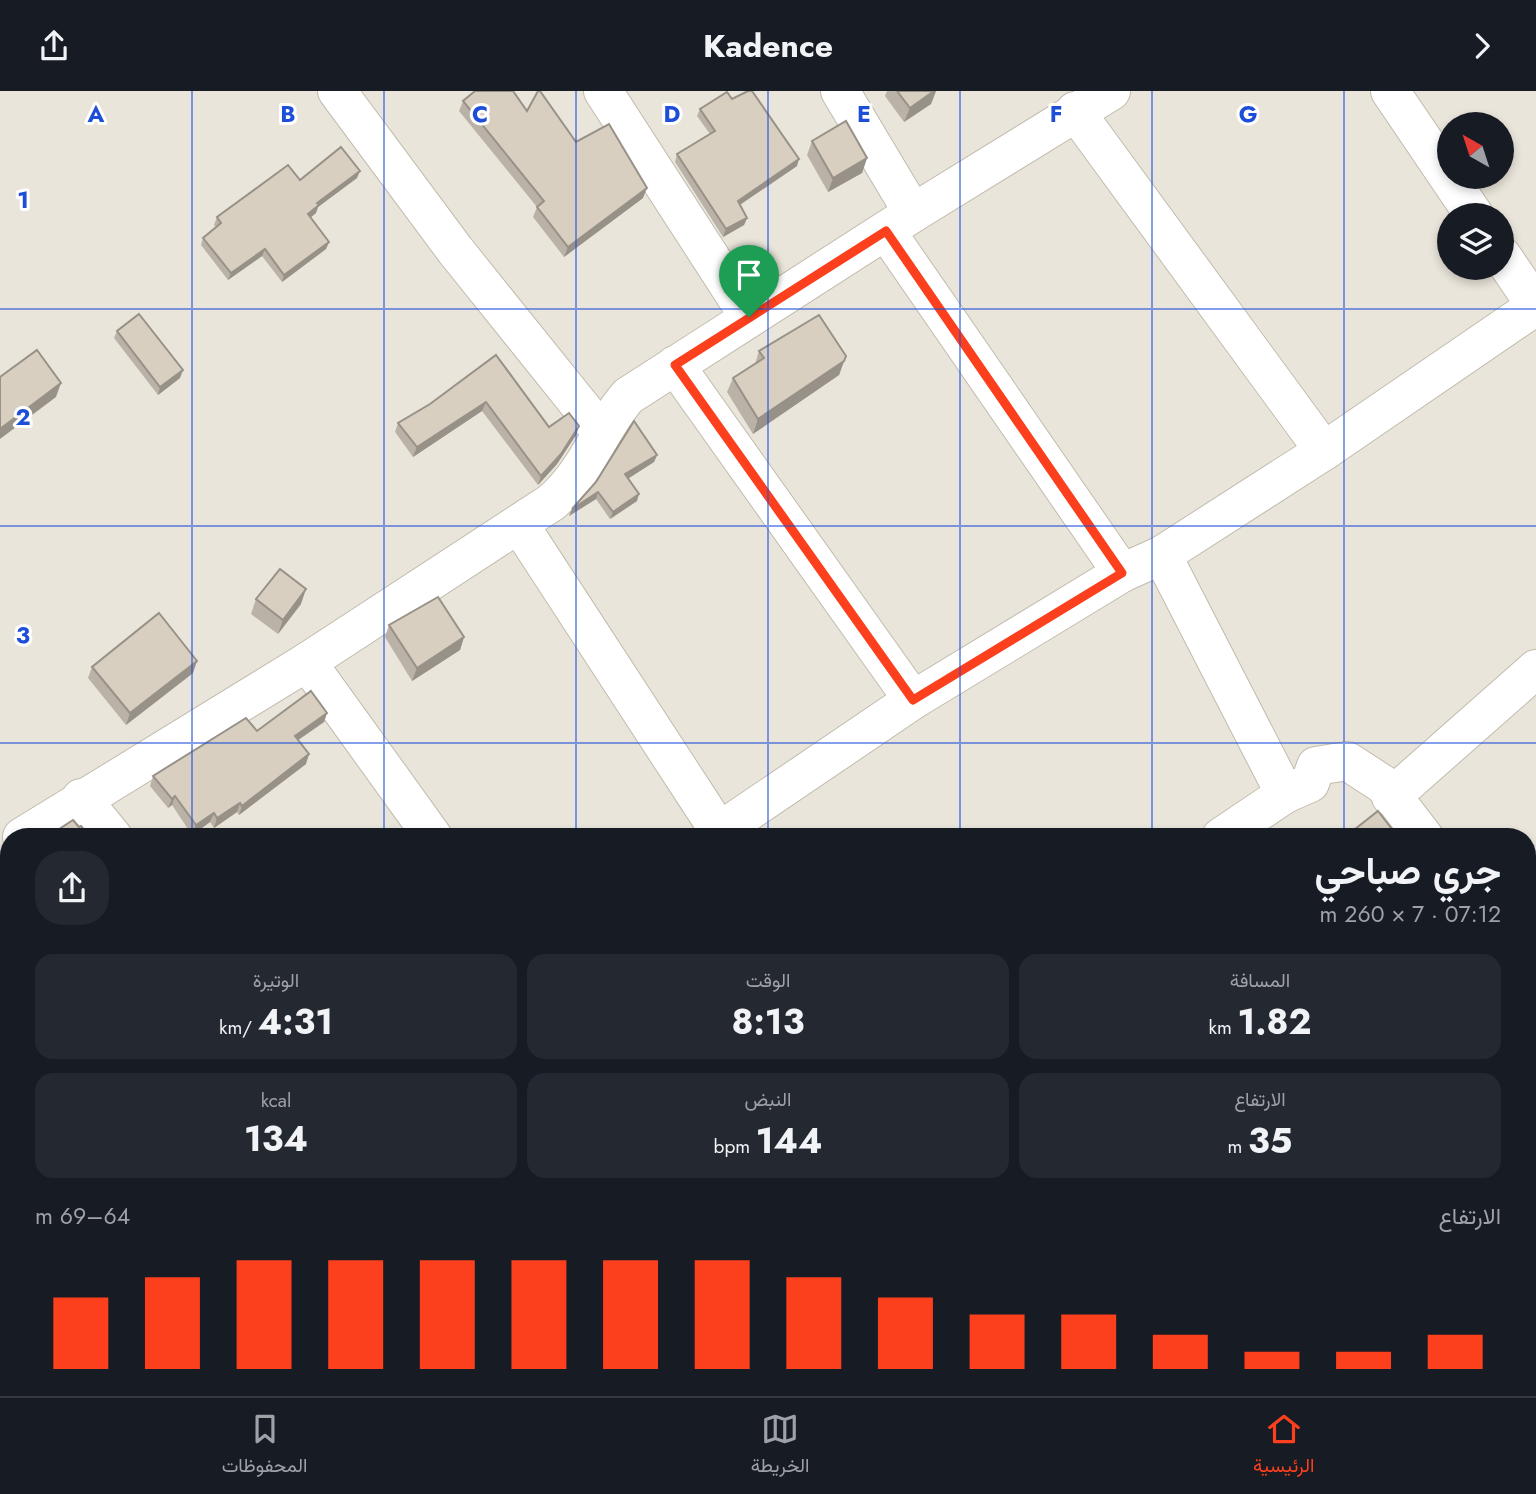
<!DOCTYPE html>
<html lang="ar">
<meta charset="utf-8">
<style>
:root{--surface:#171b24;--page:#242831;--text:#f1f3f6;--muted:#9ea1a6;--line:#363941;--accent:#fc3f1d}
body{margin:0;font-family:Jost,Vazirmatn,sans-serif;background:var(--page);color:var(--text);direction:rtl;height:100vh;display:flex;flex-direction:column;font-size:26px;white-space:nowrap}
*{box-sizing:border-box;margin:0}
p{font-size:23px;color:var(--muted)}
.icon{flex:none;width:38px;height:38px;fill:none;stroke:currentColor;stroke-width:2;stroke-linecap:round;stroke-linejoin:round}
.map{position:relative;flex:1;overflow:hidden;direction:ltr}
.sheet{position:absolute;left:0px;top:737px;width:1536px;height:569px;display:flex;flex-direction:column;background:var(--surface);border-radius:28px 28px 0 0;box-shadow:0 4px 10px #0003;direction:rtl}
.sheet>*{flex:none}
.needle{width:46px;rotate:321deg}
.fabs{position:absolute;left:1437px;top:21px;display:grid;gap:14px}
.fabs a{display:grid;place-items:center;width:77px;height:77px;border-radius:50%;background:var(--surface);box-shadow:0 4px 10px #0003;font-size:35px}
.pin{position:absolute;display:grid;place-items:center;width:60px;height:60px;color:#fff;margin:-72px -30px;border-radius:50% 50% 50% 0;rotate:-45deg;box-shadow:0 0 7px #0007}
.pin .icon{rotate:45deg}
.round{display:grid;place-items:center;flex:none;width:74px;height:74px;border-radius:28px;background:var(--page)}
.head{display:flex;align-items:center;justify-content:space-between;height:119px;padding:0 35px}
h1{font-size:38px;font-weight:700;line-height:52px}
.metrics{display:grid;grid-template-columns:repeat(3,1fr);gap:10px;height:119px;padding:7px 35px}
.metrics div{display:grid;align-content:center;border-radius:18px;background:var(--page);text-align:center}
.metrics b{font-size:35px;font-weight:700}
.metrics small{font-size:19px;font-weight:400}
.metrics p{font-size:19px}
.chart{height:196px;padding:14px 35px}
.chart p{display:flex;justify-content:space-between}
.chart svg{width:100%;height:126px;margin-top:7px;stroke:var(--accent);stroke-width:6}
header{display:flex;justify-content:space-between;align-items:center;height:91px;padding:0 35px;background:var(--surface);font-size:32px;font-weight:700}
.dock{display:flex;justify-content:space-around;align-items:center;height:98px;border-top:2px solid var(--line);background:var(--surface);font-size:19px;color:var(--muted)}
.dock a{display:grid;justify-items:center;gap:4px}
.dock .on{color:var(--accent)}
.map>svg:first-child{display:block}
</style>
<header><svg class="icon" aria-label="forward" viewBox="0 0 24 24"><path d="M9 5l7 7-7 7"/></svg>Kadence<svg class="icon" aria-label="share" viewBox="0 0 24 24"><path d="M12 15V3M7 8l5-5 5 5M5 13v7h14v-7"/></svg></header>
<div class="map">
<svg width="1536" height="1305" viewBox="0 0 1536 1305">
<rect width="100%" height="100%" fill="#f6f3ec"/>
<path fill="#eae5da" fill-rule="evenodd" d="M0 0H1536V1305H0ZM1449 33H1502V86H1449ZM1449 124H1502V177H1449ZM9 746H1528V1297H9Z"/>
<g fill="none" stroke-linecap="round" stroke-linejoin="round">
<defs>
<g id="minor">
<polyline points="337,0 455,159 602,342"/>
<polyline points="603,0 749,226"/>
<polyline points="840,0 913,122"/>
<polyline points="1390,0 1474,124"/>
<polyline points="1075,20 1324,360"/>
<polyline points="886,140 1122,482"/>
<polyline points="675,274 913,609"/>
<polyline points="519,433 719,740"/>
<polyline points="1162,464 1285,703"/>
<polyline points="307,571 433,746"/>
<polyline points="1391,706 1536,578"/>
<polyline points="81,707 113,746"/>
<path d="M22 746 307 571 552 411C588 379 598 340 628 305L913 122 1111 0"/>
<polyline points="711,746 913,609 1122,482 1162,464 1324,360 1536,215 1502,165"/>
<polyline points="1221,746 1285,703 1310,692 1316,675 1347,670 1384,694 1424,746"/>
<polyline points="1528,892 1536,903"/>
<polyline points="0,1032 9,1026"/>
<polyline points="1528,1112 1536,1107"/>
<polyline points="0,1136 9,1143"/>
<polyline points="0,1206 9,1200"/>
<polyline points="128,1297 133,1305"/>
<polyline points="386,1305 398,1297"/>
<polyline points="824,1305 837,1297"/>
<polyline points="1229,1305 1242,1297"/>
</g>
</defs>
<use href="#minor" stroke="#c2bbae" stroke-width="40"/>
<use href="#minor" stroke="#fff" stroke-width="38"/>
</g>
<g fill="#bab2a6">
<polygon points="887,0 936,0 931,13 904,31 885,5"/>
<polygon points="732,8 797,75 740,114 747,127 744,134 723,146 675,71 677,63 710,43 697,25 700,18"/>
<polygon points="463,10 527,20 576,51 643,107 564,166 533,126 537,116 459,20"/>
<polygon points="812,50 867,67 862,82 828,101 807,64"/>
<polygon points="357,87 318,116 316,122 310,127 329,151 326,158 282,191 262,165 228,189 201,154 203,147 216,136 214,134 217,126 300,89"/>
<polygon points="117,240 180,287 158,304 114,247"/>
<polygon points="759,260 846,265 839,284 753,343 727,301 733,287 755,273"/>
<polygon points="496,264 549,336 579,335 576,344 557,373 538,394 482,320 413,366 395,341 398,332 430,313"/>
<polygon points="657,364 654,371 628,387 637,410 610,428 596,408 569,425 572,418"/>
<polygon points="256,508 301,513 278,543 251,523"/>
<polygon points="389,534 464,546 460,559 412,590 385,546"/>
<polygon points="92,576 193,582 126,634 88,587"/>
<polygon points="327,622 324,631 298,649 306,673 239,724 237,721 214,737 210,731 192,744 172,714 168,717 150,695 153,685 257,640"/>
<polygon points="1528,1178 1533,1187 1536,1185 1536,1273 1529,1262 1528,1263"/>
<polygon points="1378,1297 1477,1297 1464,1305 1384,1305"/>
</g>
<g fill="#979187">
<polygon points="934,0 936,0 931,13 904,31 910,17"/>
<polygon points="867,67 862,82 828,101 833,87"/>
<polygon points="799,68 797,75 735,117 738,110"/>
<polygon points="360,80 357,87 318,116 316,122 305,131 308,123 317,112"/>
<polygon points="647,97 643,107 564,166 568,156"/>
<polygon points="747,127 744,134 723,146 726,138"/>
<polygon points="329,151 326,158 282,191 284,184"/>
<polygon points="265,158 262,165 228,189 231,182"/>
<polygon points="844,270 839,284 753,343 758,328"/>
<polygon points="183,279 180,287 158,304 160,296"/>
<polygon points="61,292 56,306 0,348 0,338"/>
<polygon points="486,311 482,320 413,366 417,356"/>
<polygon points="579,335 576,344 557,373 538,394 541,385"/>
<polygon points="657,364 654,371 623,391 625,383"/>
<polygon points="598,401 596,408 569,425 572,418"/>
<polygon points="639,403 637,410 610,428 613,421"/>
<polygon points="306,498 301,513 278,543 283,529"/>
<polygon points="464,546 460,559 412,590 417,577"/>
<polygon points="197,570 193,582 126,634 130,622"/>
<polygon points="327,622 324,631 291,654 295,645"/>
<polygon points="309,663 306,673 239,724 242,715"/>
<polygon points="175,705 172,714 168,717 172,708"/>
<polygon points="240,712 237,721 214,737 217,727"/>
<polygon points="214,722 210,731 192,744 196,734"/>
<polygon points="9,890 9,901 0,907 0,896"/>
<polygon points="1536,920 1535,928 1528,935 1528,927"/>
<polygon points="1536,953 1533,964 1528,967 1528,958"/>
<polygon points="1533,1252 1529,1262 1528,1263 1528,1255"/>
<polygon points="1465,1297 1477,1297 1464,1305 1453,1305"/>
</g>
<g fill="#d8cfc1" stroke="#979187" stroke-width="2">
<polygon points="475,0 513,0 527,20 538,0 540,0 576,51 609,33 647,97 568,156 537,116 544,110 463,10"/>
<polygon points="748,0 752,0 799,68 738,110 747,127 726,138 677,63 715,40 700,18 727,1 732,8"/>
<polygon points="897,0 934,0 910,17"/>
<polygon points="846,30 867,67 833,87 812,50"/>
<polygon points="341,56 360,80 317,112 319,114 308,123 329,151 284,184 265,158 231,182 203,147 221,132 217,126 288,74 300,89"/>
<polygon points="139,223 183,279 160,296 117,240"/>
<polygon points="819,224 846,265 844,270 758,328 733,287 764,267 759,260"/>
<polygon points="37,259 61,292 0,338 0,286"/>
<polygon points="496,264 549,336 569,322 579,335 561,363 541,385 486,311 417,356 398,332 430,313"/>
<polygon points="634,330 657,364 625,383 639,403 613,421 598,401 572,418 596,391"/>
<polygon points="280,478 306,498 283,529 256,508"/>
<polygon points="438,506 464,546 417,577 389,534"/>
<polygon points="159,522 197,570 130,622 92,576"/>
<polygon points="311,600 327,622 295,645 309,663 242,715 240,712 217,727 214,722 196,734 175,705 172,708 153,685 246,627 257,640"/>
<polygon points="1378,720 1398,746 1345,746"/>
<polygon points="73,729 79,736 81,735 90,746 47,746"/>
<polygon points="0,814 9,825 9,890 0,896"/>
<polygon points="1528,906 1536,913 1536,920 1528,927"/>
<polygon points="1528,939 1536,950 1536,953 1528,958"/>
<polygon points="1528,1178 1533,1187 1536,1185 1536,1257 1533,1252 1528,1255"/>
<polygon points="1389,1297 1465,1297 1453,1305 1395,1305"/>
</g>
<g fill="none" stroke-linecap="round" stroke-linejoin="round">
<defs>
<polygon id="route" points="886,140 1122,482 913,609 675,274"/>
</defs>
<use href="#route" stroke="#fff" stroke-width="14"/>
<use href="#route" stroke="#fc3f1d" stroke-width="9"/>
</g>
<path fill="none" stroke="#1d4ed8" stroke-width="2" stroke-opacity="0.55" d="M192 0V746M384 0V746M576 0V746M768 0V746M960 0V746M1152 0V746M1344 0V746M0 218H1536M0 435H1536M0 652H1536M0 870H9M1528 870H1536M0 1088H9M1528 1088H1536M192 1297V1305M384 1297V1305M576 1297V1305M768 1297V1305M960 1297V1305M1152 1297V1305M1344 1297V1305"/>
<g font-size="23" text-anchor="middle" font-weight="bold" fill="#1d4ed8" stroke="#fff" stroke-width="6" stroke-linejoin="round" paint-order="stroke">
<text x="96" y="31">A</text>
<text x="288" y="31">B</text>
<text x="480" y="31">C</text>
<text x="672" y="31">D</text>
<text x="864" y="31">E</text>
<text x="1056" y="31">F</text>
<text x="1248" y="31">G</text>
<text x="23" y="117">1</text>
<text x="23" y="334">2</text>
<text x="23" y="552">3</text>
</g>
</svg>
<div class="fabs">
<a><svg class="needle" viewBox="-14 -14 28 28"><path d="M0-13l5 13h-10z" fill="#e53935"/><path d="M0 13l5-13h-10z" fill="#9ea1a6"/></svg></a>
<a><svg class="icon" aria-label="layers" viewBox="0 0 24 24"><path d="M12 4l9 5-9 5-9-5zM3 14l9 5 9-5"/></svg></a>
</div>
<div class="pin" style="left:749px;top:226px;background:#1e9e55"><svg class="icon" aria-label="arrive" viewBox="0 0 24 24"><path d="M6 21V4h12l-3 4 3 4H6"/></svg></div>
<section class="sheet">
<div class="head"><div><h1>جري صباحي</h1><p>07:12 · 7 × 260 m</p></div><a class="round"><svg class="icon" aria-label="share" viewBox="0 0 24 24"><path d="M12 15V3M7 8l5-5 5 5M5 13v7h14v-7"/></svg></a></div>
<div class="metrics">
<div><p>المسافة</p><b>1.82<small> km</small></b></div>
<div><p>الوقت</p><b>8:13</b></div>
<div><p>الوتيرة</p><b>4:31<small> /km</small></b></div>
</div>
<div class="metrics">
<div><p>الارتفاع</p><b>35<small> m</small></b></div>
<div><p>النبض</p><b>144<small> bpm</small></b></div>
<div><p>kcal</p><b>134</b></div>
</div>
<div class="chart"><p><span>الارتفاع</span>64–69 m</p>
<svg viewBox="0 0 160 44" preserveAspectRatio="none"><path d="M5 44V19M15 44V12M25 44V6M35 44V6M45 44V6M55 44V6M65 44V6M75 44V6M85 44V12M95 44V19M105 44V25M115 44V25M125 44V32M135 44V38M145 44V38M155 44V32"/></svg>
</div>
</section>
</div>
<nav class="dock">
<a class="on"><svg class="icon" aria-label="home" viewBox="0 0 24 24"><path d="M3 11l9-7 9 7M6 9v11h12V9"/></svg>الرئيسية</a>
<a><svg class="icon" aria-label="map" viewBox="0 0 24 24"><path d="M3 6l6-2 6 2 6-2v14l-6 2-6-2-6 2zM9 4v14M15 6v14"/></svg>الخريطة</a>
<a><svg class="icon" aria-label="saved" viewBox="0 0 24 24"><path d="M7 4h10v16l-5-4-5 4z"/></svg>المحفوظات</a>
</nav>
